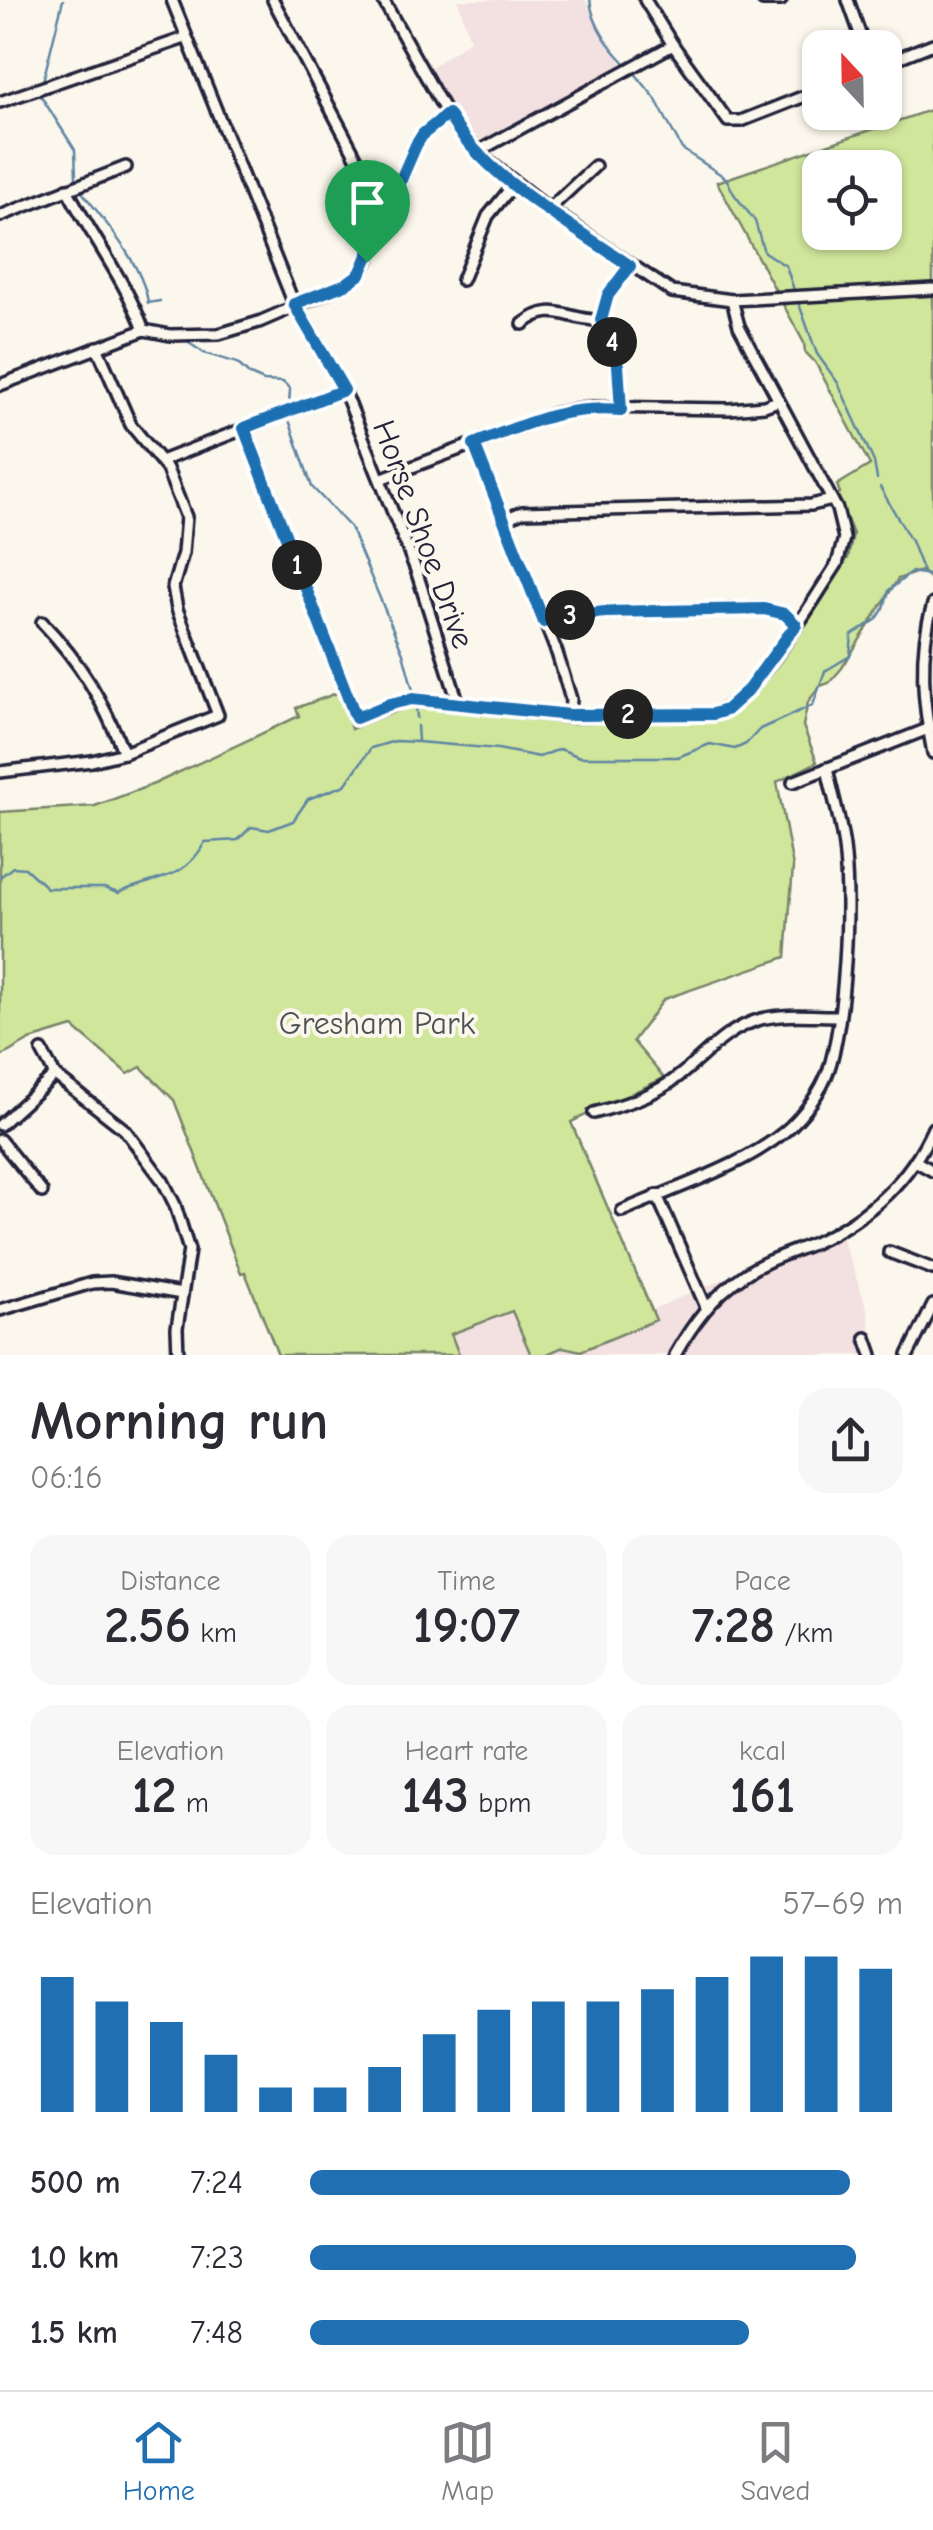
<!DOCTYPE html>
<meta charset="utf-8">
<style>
:root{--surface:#fff;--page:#f7f7f7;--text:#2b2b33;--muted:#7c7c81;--line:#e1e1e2;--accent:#1f6fb2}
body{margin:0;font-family:"Comic Neue",sans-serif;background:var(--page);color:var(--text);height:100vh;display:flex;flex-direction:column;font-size:38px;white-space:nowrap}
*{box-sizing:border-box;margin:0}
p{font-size:32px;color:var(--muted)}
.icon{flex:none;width:55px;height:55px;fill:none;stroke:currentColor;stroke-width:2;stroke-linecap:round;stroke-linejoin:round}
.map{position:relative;height:1355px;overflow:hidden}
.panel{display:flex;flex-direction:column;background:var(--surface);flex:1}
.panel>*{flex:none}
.needle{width:65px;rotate:338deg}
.buttons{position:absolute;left:802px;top:30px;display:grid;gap:20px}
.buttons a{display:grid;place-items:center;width:100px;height:100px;border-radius:20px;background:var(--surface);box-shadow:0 2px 8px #0004;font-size:50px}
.pin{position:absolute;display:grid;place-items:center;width:85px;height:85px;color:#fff;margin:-102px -42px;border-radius:50% 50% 50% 0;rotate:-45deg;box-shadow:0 0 10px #0007}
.pin .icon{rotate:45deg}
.km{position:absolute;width:50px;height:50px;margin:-25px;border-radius:50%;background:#222;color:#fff;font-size:28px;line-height:50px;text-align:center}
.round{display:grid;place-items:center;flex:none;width:105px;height:105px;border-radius:30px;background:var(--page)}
.overview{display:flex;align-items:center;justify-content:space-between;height:170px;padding:0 30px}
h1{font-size:55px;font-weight:800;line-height:75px}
.stats{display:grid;grid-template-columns:repeat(3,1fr);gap:15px;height:170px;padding:10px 30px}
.stats div{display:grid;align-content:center;border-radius:25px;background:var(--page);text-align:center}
.stats b{font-size:50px;font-weight:800}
.stats small{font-size:28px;font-weight:400}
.stats p{font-size:28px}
.chart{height:280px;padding:20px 30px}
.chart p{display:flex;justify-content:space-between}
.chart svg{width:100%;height:180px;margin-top:10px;stroke:var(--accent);stroke-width:6}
ul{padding:0 30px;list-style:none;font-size:32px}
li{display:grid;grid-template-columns:160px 120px 1fr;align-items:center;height:75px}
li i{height:25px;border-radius:12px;background:var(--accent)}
.menu{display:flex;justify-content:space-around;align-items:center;height:140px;border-top:2px solid var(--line);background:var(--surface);font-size:28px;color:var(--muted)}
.menu a{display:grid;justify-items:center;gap:5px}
.menu .on{color:var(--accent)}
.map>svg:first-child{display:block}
</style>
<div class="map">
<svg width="933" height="1355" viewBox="0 0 933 1355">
<rect width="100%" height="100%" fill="#fbf7ec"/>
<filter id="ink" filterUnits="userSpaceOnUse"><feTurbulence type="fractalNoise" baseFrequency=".01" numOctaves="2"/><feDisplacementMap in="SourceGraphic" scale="20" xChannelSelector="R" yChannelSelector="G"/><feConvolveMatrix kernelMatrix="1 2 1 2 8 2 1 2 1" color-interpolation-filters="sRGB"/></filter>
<g filter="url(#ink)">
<g fill="#f3e0e0">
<polygon points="458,0 585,0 625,70 477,144 453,121 423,73 470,40"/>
<polygon points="839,1230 867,1308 874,1355 545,1355"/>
<polygon points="513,1310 531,1355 459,1355 450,1334"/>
</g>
<path fill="#cfe69b" stroke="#78846b" stroke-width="2.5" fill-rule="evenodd" d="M933 109V581L921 571 898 579 842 668 829 683 820 686 808 702 803 726 817 762 777 782 793 867 786 957 664 999 633 1041 664 1078 571 1122 656 1320 581 1351 563 1347 545 1355H531L512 1311 451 1334 459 1355H278L245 1272 241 1273 174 1100 141 1067 128 1074 73 1027 30 1040 0 1057V812L95 806 154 784 299 716 296 708 340 692 351 729 410 705 572 724 719 717 742 706 848 558 853 534 837 495 840 493 837 485 870 465 815 362 805 352 804 343 717 182ZM820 168H885V232H820Z"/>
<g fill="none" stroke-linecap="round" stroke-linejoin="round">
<g stroke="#6085a3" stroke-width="2.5">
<path d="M590 0C593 26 608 45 626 64"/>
<polyline points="634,72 655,98 682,149 726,178 734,194 755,221 764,252 786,266 794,290"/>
<polyline points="43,81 63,0"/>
<polyline points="39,93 75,150 76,178"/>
<path d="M82 192C105 221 144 267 148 303L160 301"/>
<polyline points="798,301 817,354 838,383 874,462 877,479"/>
<polyline points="189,343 204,353 237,363 250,375 264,381 283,382 290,389 289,406"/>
<polyline points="288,417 312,487 350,527 403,653 414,694"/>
<polyline points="880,487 911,541 923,572"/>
<polyline points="416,705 417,718"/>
<polyline points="417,726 418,741"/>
<path d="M0 877 13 867 25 868 47 888H104L118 893C154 877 185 881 205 842L238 840 251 827 269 830 293 821 308 799 345 785 371 748 395 741 418 742 498 749 539 757 560 749 580 757H678L710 744 735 749 746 744 760 729 813 705 825 671 850 656 852 635 876 620 884 608 889 590 912 572 933 576"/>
</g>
<defs>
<g id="minor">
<polyline points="172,0 294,304 344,390 416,570 458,702"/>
<polyline points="273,0 365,174 391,205"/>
<polyline points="383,0 452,123 477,152 549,209 672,292 732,300 933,289"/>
<polyline points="645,0 673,45 728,121 741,121 820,90"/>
<polyline points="763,0 781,0"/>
<polyline points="848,0 865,48"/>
<polyline points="885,63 933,44"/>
<polyline points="0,102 185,38"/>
<polyline points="477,152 673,45"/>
<path d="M67 189C92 237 125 280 144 330"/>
<polyline points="549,209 595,166"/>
<polyline points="0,216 126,167"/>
<polyline points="462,280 488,216 514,184"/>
<path d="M523 324C554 299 568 322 601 320"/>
<polyline points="0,385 144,330 170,335 219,334 259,322 347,284 360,274 367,262 416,145 423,134 448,114"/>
<polyline points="621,410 618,365 601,320 608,295 630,266"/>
<path d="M244 427 356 718 411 699 570 715 713 714C755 701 812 602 837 564L844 538 837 509 739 326 732 300"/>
<polyline points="474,444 557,653 571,699 570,715"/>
<polyline points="161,461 344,390"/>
<polyline points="380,479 556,413 589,407 730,409 764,406 778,401"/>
<polyline points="503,520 522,512 811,505 832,500"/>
<path d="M933 604C918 653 923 704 933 753"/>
<path d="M42 622C82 664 102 699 124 753"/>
<polyline points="544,622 557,617 605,612 764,609 785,614 796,625"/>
<polyline points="0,772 92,761 124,753 218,715 177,609 173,587 183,553 186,517 167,469 131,425 97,347"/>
<polyline points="793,782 933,727"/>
<polyline points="42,1051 55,1075 125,1130 163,1181 175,1205 189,1250 177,1328 178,1355"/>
<path d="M594 1113C623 1105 656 1095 679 1076 706 1055 725 1029 761 1019 785 1013 812 1016 838 1016"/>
<polyline points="0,1125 55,1075"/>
<polyline points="0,1140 42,1192"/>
<polyline points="915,1161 933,1171"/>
<polyline points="657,1195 706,1307"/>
<path d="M622 1211C674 1188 751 1164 791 1126 809 1108 825 1086 831 1062 845 1010 850 911 845 857 843 827 833 798 827 768"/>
<polyline points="889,1252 933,1269"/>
<polyline points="0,1310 92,1283 111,1282 182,1294"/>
<polyline points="866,1338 872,1355"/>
<path d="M675 1355C693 1323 713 1296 744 1275 765 1260 791 1253 814 1243 868 1218 909 1182 933 1128"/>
<polyline points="908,1355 933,1305"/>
</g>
</defs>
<use href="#minor" stroke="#22223b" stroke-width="16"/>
<use href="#minor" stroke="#fbf7ec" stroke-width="9"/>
</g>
</g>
<g fill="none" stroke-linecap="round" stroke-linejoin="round" filter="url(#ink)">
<defs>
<path id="route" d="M448 114C483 177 572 225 630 266L608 295 601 320 618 365 621 410C564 405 526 424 474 444L544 622 557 617 605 612 764 609 785 614 796 625 748 690 726 710 713 714 570 715 412 699 390 704 356 718 244 428 344 390 294 304 346 284 360 274 416 145 423 134Z"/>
</defs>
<use href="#route" stroke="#fff" stroke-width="20"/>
<use href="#route" stroke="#1f6fb2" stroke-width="12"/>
</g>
<g text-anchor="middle" stroke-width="8" stroke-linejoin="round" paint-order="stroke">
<g font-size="32" fill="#22223b" stroke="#fbf7ec">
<text transform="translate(424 534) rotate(70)" y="11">Horse Shoe Drive</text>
</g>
<g font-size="32" fill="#4d5353" stroke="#fbf7ec">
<text x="377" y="1034">Gresham Park</text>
</g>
</g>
</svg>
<div class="buttons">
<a><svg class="needle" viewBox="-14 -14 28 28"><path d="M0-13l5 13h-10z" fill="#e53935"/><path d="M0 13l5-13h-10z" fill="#7c7c81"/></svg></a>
<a><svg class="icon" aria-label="locate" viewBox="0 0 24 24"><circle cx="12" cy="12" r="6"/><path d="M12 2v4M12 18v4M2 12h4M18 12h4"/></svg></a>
</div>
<div class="pin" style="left:367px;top:262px;background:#1e9e55"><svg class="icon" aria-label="arrive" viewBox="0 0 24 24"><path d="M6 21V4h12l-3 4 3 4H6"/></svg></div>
<b class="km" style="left:297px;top:565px">1</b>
<b class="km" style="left:628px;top:714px">2</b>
<b class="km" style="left:570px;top:615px">3</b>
<b class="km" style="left:612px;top:342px">4</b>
</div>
<section class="panel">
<div class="overview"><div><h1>Morning run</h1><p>06:16</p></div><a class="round"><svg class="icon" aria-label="share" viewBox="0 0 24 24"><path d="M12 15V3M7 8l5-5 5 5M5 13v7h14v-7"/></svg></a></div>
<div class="stats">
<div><p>Distance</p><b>2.56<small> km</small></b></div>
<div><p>Time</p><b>19:07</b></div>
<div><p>Pace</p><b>7:28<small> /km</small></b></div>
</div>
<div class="stats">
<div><p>Elevation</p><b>12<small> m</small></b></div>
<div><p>Heart rate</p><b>143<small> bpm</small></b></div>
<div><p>kcal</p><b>161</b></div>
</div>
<div class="chart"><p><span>Elevation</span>57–69 m</p>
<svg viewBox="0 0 160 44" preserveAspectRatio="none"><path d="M5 44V11M15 44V17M25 44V22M35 44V30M45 44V38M55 44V38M65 44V33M75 44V25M85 44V19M95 44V17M105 44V17M115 44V14M125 44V11M135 44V6M145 44V6M155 44V9"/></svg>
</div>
<ul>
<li><b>500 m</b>7:24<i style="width:91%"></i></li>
<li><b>1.0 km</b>7:23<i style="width:92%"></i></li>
<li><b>1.5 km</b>7:48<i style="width:74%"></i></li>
</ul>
</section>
<nav class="menu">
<a class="on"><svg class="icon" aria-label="home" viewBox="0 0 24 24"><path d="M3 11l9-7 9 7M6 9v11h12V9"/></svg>Home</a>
<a><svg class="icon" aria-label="map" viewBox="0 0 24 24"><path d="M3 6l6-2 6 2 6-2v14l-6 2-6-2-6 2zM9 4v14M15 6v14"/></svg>Map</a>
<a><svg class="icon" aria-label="saved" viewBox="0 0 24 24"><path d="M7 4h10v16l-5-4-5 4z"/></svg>Saved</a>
</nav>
